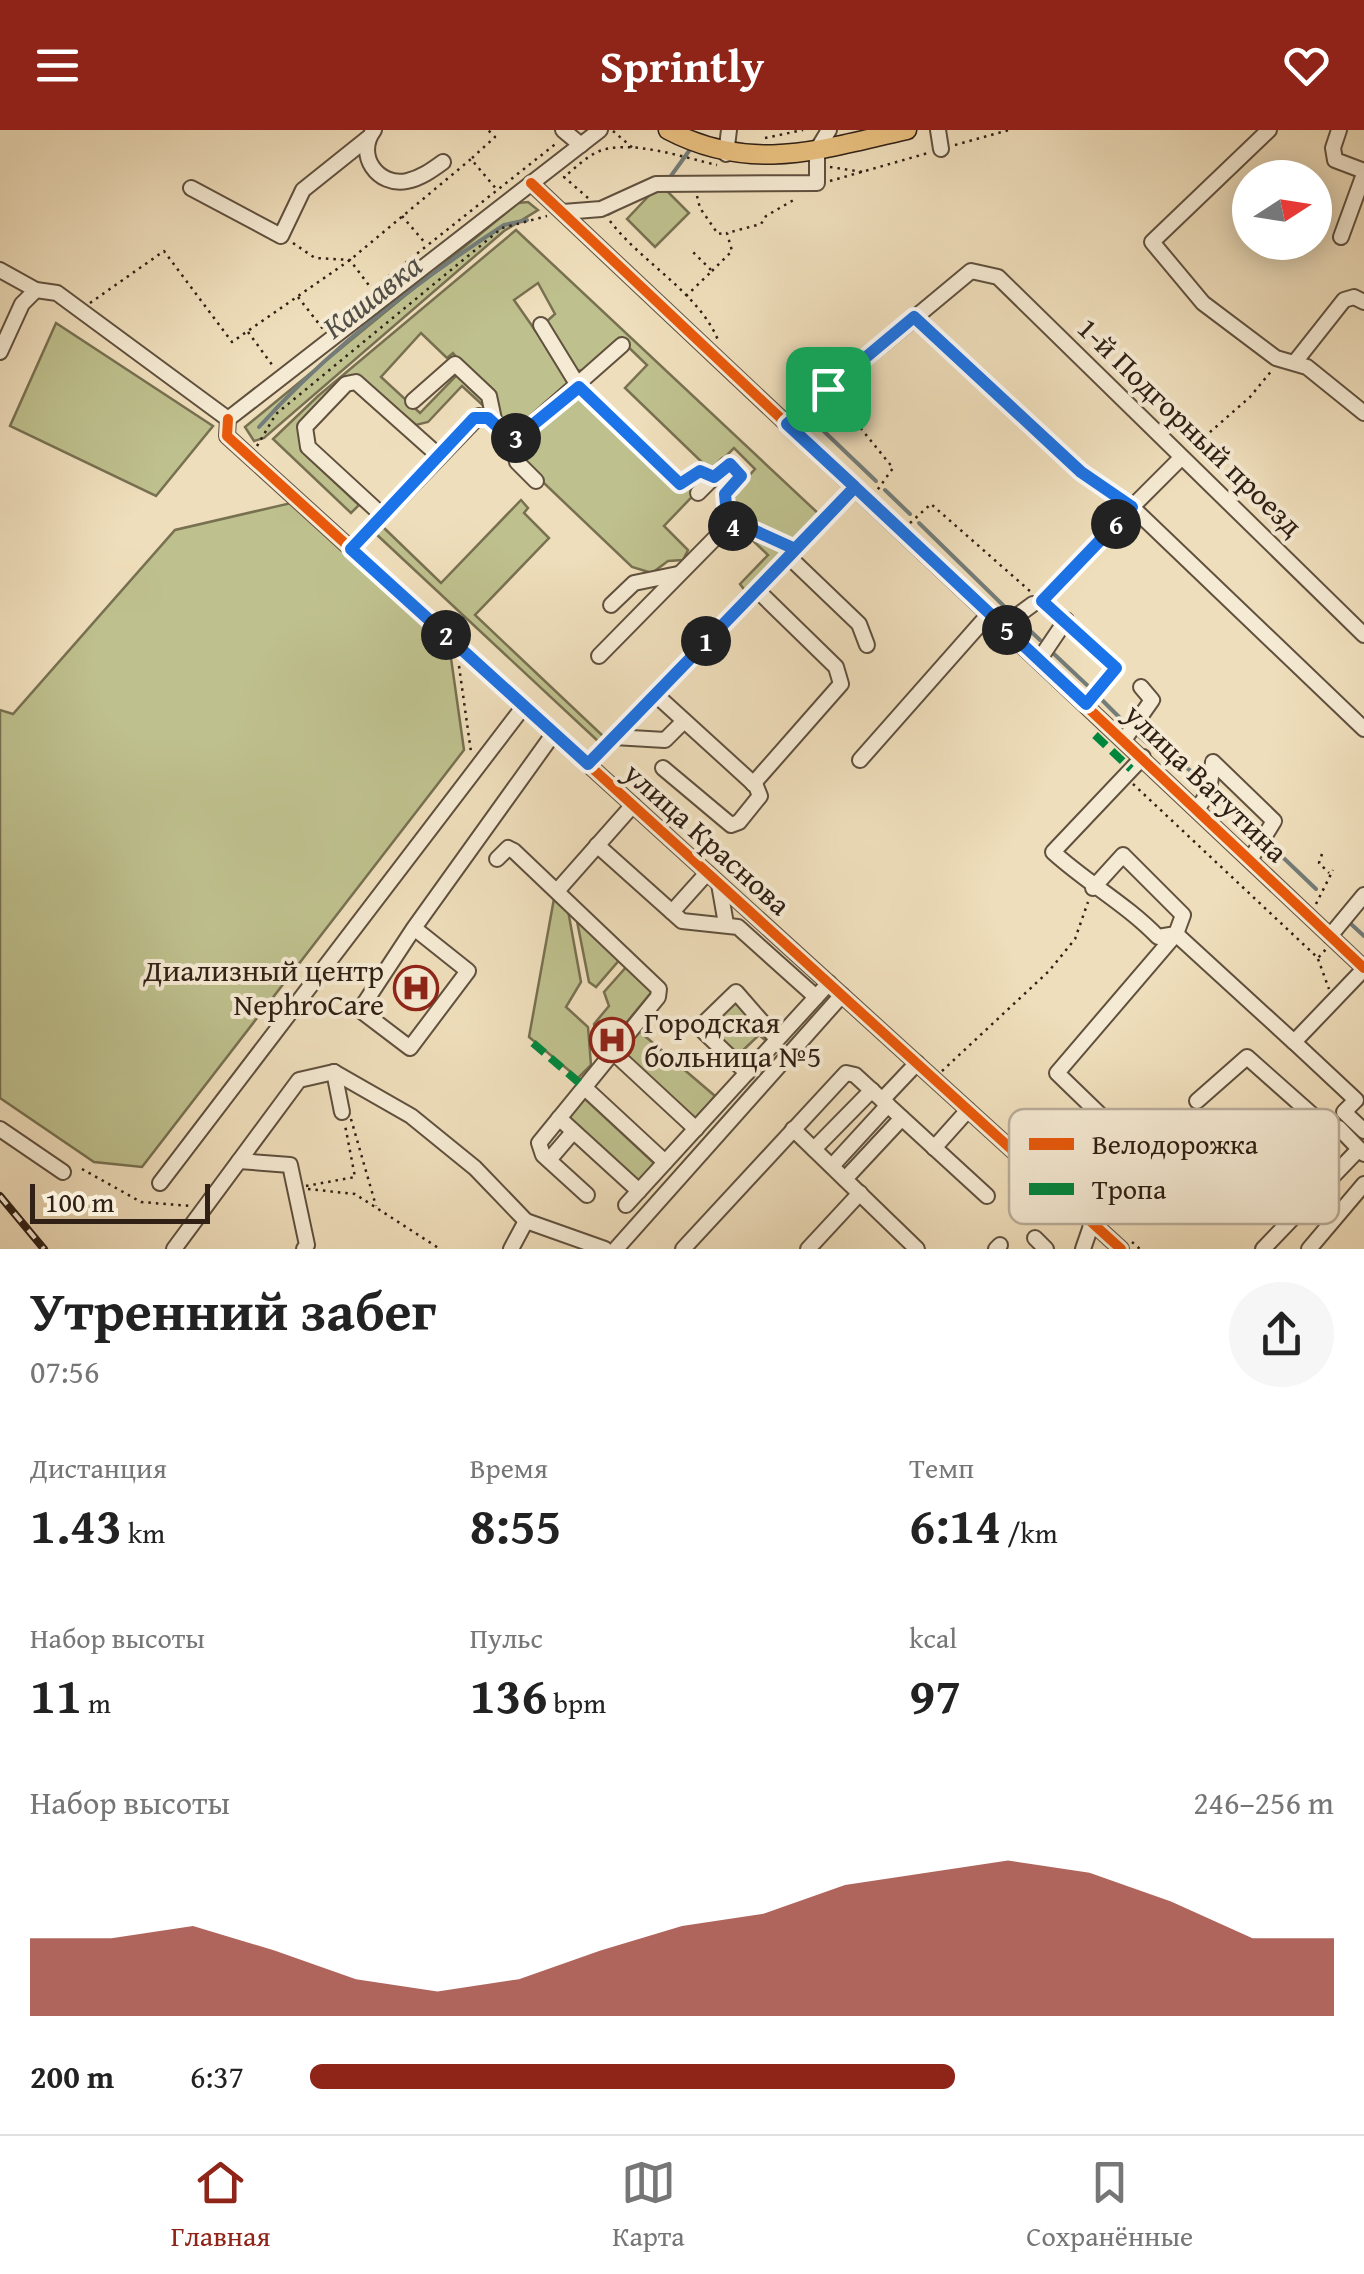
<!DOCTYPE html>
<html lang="ru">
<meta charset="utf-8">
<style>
:root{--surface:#fff;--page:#f6f6f6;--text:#222;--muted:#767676;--line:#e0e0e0;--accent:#8f2418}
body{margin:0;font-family:"Gentium Book Plus",serif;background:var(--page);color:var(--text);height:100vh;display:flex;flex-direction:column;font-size:38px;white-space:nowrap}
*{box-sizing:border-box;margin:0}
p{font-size:32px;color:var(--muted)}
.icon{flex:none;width:55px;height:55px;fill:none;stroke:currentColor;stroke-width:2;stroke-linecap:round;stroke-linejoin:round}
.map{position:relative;height:1119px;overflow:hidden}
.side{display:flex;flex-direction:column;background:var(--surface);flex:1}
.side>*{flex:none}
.needle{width:65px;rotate:78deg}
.controls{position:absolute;left:1232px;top:30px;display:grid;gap:20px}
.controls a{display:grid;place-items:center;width:100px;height:100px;border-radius:50%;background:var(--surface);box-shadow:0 5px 25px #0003;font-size:50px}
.scale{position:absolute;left:30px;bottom:25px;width:180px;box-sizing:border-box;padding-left:10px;border:5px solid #302015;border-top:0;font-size:28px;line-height:35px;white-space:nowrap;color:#302015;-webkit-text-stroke:8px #f5ead3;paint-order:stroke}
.pin{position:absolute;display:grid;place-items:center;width:85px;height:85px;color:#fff;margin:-42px;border-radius:20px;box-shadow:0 5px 15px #0006}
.km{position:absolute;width:50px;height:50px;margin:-25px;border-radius:50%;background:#222;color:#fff;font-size:28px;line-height:50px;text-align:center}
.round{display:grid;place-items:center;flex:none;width:105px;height:105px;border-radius:52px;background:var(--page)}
.overview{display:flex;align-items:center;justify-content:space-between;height:170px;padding:0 30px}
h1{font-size:55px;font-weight:600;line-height:75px}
.metrics{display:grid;grid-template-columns:repeat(3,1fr);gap:15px;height:170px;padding:10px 30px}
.metrics div{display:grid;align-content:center}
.metrics b{font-size:50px;font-weight:600}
.metrics small{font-size:28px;font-weight:400}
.metrics p{font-size:28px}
.chart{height:280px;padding:20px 30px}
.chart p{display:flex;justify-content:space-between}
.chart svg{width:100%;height:180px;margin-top:10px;fill:var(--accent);opacity:.7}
ul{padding:0 30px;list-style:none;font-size:32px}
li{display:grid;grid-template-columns:160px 120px 1fr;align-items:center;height:75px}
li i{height:25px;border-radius:12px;background:var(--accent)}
header{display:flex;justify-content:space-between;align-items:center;height:130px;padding:0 30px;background:var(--accent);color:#fff;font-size:45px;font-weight:600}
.dock{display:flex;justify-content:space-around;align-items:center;height:140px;border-top:2px solid var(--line);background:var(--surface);font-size:28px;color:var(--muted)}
.dock a{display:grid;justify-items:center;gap:5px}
.dock .selected{color:var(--accent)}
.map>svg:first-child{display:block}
</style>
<header><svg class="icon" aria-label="menu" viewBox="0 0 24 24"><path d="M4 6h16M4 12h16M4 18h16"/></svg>Sprintly<svg class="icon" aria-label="heart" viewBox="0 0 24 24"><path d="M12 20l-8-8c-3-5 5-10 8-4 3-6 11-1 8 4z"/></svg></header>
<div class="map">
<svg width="1364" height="1119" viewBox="0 0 1364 1119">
<rect width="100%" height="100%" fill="#efdebb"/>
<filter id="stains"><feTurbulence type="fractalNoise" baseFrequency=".002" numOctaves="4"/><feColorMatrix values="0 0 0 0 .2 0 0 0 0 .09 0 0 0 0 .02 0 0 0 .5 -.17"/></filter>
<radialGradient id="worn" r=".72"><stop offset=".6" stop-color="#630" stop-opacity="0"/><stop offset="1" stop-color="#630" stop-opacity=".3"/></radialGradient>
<g fill="#bec08d" stroke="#777051" stroke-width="2.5">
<polygon points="660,54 689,83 655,117 627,89"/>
<polygon points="528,72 538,80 504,101 264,308 254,311 245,297 518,73"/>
<path d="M516 100 821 386 795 413 731 386 729 368 755 339 734 318 711 341 625 258 647 235 619 208 585 240 576 241 546 192 555 184 538 153 514 170 565 243 568 254 515 302C496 293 470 243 453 223L447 228 421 203 381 247 420 283 457 245 484 266 488 280 462 256 428 292 416 295 360 248 299 301 301 321 359 375 351 383 273 309 318 266Z"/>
<polygon points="56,193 213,296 156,366 10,296"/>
<polygon points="575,268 585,271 683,358 700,347 707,351 664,396 688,420 683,430 668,431 652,443 632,437 524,334 520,319 523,309"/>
<polygon points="521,370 528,378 524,383 549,408 475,485 604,607 600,613 375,403 383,397 441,453"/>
<polygon points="291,373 450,521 464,620 142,1037 94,1032 0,968 0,580 13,584 175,400"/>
<polygon points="747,405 784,422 746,462 740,454 768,425"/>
<polygon points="555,763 567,775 581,852 566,877 588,897 591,935 578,948 529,907"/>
<polygon points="576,786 621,828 596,857 589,852"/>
<polygon points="628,835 654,859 599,926 594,894 609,876 604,862"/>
<polygon points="732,867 768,906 765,910 759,905 737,926 707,897"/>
<polygon points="639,901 715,966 695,990 622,922"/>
<polygon points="584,968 656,1035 642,1055 568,993 567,984"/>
</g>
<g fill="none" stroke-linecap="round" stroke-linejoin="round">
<g stroke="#737c79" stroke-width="4">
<polyline points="668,50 689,21"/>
<polyline points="608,84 617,79"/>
<polyline points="810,288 876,351"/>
<path d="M259 297C329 219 416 152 504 95L527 90"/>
<polyline points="885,360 910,384"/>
<polyline points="919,393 1008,480"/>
<polyline points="1023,494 1040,510"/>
<polyline points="1054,524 1088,556"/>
<polyline points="1102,570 1124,592"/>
<path d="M1139 606C1158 625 1182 631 1201 649"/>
<polyline points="1218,665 1256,702"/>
<polyline points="1271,716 1316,759"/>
<polyline points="1351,794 1364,806"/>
</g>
<defs>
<g id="minor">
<path d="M374 0C355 25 378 57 407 51 421 48 432 40 443 32"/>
<polyline points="563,0 581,15"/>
<polyline points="938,0 941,19"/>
<polyline points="1269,0 1152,112 1203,173 1276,228 1307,237 1364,283"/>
<polyline points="1339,0 1333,18 1335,30 1364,41"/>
<polyline points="726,24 729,0"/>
<polyline points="531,53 1364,838"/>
<polyline points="191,58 281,106 303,60 368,8"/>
<polyline points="563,82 601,79 656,54 817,53 817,20 829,0"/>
<polyline points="1341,107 1364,44"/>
<polyline points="0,140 36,160"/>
<polyline points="914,187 1081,342 1132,377 1364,599"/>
<polyline points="541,195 579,257 680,353 700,341 714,347"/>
<polyline points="0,222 22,174 36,160 57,163 228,289"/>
<polyline points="1295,232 1344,170 1354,167 1364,172"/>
<polyline points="413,271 455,234 489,266 495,294"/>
<polyline points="228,289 227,306 1121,1119"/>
<polyline points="228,289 600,0"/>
<polyline points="787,294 971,141 998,147 1364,505"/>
<polyline points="513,311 622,215"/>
<polyline points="698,363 726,335 740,344 725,367 728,397"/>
<polyline points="1132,377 1181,328"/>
<polyline points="383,386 308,317 305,297 346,254 356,252 439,326"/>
<polyline points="351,419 479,286 488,288 513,311 517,332 536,351"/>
<polyline points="788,426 859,494 867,515"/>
<polyline points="1042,471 1116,538 1086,574"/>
<polyline points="611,475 634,453 678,444"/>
<polyline points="1003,496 1033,474"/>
<polyline points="599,526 724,399 743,397 795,419"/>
<polyline points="1039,530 1066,490"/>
<polyline points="655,564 756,656 760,666 739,692 731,695 663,638"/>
<polyline points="614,607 665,610 684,591"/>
<polyline points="1124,610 1152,570 1141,557"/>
<polyline points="860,630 989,484"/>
<polyline points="588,634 855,357"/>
<polyline points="753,654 841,554 836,537 756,459"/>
<polyline points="1197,680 1209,661 1213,632 1274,691 1250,730"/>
<polyline points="597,715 682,791 738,797 816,867"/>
<polyline points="497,729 508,718 514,721 659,859 658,867 539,1013 543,1025 587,1065"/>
<polyline points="719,754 726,794"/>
<path d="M1093 758 1123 725 1183 785 1176 804 1158 807C1126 774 1087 753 1053 722L1143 627"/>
<polyline points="557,761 633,675"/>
<polyline points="672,782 707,743"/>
<polyline points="414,798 360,880 410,918 468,841 414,798 554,603"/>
<polyline points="1330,806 1364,765"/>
<polyline points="1294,912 1356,970 1344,982 1364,1001"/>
<polyline points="613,922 696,999"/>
<polyline points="334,942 411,986 475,1038 526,1091 605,1119"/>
<polyline points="334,942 342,982"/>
<polyline points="747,943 704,902 704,893 736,862 777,909"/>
<polyline points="584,957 665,1032"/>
<polyline points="882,970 917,933"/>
<polyline points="1197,971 1247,927 1318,990 1339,998 1364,1024"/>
<polyline points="559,988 639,1061"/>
<polyline points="0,999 63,1042"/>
<polyline points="793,999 917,1119"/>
<polyline points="934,1018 968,980"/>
<polyline points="814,1019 872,960"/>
<polyline points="549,1030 573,1002"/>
<polyline points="239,1031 290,1035 307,1115 304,1119"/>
<polyline points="832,1036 888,975"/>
<polyline points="845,1049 902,988"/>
<polyline points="160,1053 524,576"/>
<polyline points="626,1075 829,853"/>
<polyline points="1096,1096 1151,1034 1057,943 1176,804 1294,912 1364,839"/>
<polyline points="1035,1108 1046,1119"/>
<polyline points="174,1119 299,950 334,942"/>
<polyline points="511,1119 526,1091"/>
<polyline points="616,1119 842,865"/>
<polyline points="683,1119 846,943 855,945 987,1066"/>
<polyline points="808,1119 860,1063"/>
<polyline points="996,1119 1000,1115"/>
<polyline points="1083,1119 1092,1093"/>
<polyline points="1263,1119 1359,1019"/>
<polyline points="1309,1119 1364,1054"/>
</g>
<path id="major" d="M668 0C752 44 821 19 907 0"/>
</defs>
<use href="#minor" stroke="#60503e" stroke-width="18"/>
<use href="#major" stroke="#302015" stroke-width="21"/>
<g stroke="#302015" stroke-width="2.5" stroke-dasharray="2.5 5" stroke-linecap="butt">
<polyline points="613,1 634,19"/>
<polyline points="765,8 803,0"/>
<polyline points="955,15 1009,0"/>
<polyline points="472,28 495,7 488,0"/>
<polyline points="830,37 863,42"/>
<polyline points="830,51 928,23"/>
<polyline points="697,66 700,78 718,104 725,103"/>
<path d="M588 68 564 47C574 39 584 29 595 23 626 7 685 28 717 35"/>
<polyline points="402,86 426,114"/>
<path d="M610 91C642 133 698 162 718 210"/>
<polyline points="293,113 315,128 350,130 371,158"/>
<polyline points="712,141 732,121 727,103 761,94 766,86 797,68"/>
<polyline points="376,156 558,12"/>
<polyline points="686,166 712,141 693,122"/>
<polyline points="298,167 323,199"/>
<polyline points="90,173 164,121 232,212 350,130 471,29 498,61"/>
<polyline points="248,202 273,236"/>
<polyline points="837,269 893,338 876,362"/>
<polyline points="257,316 276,284 502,98 547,86"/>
<polyline points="1193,317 1250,267 1273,239"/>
<polyline points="910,393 931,374 1031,462"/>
<polyline points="1050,463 1124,386"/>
<polyline points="459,536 471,622"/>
<polyline points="1133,654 1318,828 1327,818"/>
<polyline points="1322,724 1319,733 1329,743"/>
<polyline points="1316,774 1333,740"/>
<polyline points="1318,829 1329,859"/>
<polyline points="942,941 1049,841 1075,809 1088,772"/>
<polyline points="351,989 376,1076"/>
<polyline points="82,1039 141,1072 191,1076"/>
<polyline points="306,1056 355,1047 345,995"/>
<polyline points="308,1059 355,1064 440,1119"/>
<polyline points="1132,1112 1140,1119"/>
</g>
<use href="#minor" stroke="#f5ead3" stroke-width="14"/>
<use href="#major" stroke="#e8bf7e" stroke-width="18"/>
<defs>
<polyline id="rail" points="0,1066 44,1119"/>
</defs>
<use href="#rail" stroke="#302015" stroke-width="8"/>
<use href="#rail" stroke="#f5ead3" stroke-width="4" stroke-dasharray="11" stroke-linecap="butt"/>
<g stroke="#00873e" stroke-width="8" stroke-dasharray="15 8" stroke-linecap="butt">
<polyline points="1095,605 1131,639"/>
<polyline points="533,913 584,957"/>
</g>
<defs>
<g id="cycleway">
<polyline points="531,53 1364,838"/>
<polyline points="228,289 227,306 1121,1119"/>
</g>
</defs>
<use href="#cycleway" stroke="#f5ead3" stroke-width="16"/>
<use href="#cycleway" stroke="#e8590c" stroke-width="10"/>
</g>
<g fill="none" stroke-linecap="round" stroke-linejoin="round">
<defs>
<path id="route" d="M828 259 787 294 855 357C767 450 677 542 588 634L351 419 474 288H488L513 311 579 257 680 354 700 341 714 347 730 334 741 346 725 364 728 396 751 399 795 419 855 357 1086 574 1116 538 1042 471 1132 377 1081 342 914 187 828 259"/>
</defs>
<use href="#route" stroke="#fff" stroke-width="20"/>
<use href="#route" stroke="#1a73e8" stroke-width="12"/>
</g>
<defs>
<symbol id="hospital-ring" viewBox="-11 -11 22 22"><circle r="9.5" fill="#f5ead3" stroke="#8f2418" stroke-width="1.5"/><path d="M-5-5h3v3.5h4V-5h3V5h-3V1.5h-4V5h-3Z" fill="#8f2418"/></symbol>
</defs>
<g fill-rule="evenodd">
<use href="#hospital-ring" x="391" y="833" width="50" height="50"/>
<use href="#hospital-ring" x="587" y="885" width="50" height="50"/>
</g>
<g text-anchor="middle" stroke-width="8" stroke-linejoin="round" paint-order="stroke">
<g font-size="30" fill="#302015" stroke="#f5ead3">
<text transform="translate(1190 297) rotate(44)" y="10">1-й Подгорный проезд</text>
<text transform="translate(1206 653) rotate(44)" y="10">улица Ватутина</text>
<text transform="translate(707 709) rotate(42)" y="10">улица Краснова</text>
</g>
<g font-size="30" fill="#302015" stroke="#f5ead3" text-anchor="end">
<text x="384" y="851">Диализный центр<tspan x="384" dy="34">NephroCare</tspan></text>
<text x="644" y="903" text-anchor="start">Городская<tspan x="644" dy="34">больница №5</tspan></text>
</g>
<g font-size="32" font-style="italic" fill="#514e47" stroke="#f5ead3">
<text transform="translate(372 166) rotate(-38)" y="11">Кашавка</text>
</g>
</g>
<rect x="1009" y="979" width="330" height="115" rx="15" fill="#f5ead3" stroke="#baad9a" stroke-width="2.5"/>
<rect x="1029" y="1008" width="45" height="12" fill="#e8590c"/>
<rect x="1029" y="1053" width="45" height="12" fill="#00873e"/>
<g font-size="28" fill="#302015">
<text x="1092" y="1024">Велодорожка</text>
<text x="1092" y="1069">Тропа</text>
</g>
<rect width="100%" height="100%" filter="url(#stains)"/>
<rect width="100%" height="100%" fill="url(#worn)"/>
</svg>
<div class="controls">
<a><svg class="needle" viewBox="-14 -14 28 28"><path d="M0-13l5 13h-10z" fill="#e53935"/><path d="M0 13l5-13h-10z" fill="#767676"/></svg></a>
</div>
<div class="scale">100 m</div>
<div class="pin" style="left:828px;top:259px;background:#1e9e55"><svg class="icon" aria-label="arrive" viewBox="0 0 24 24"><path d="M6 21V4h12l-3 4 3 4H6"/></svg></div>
<b class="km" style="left:706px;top:511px">1</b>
<b class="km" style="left:446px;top:505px">2</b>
<b class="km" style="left:516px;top:308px">3</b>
<b class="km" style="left:733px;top:396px">4</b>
<b class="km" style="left:1007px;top:500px">5</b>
<b class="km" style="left:1116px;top:394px">6</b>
</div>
<section class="side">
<div class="overview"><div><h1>Утренний забег</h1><p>07:56</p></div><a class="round"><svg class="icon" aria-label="share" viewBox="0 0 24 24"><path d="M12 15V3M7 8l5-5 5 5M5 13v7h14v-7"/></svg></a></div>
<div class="metrics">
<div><p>Дистанция</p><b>1.43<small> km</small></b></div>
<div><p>Время</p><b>8:55</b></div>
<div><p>Темп</p><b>6:14<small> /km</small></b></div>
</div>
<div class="metrics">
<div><p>Набор высоты</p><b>11<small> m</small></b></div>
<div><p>Пульс</p><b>136<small> bpm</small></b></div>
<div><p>kcal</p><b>97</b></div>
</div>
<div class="chart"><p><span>Набор высоты</span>246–256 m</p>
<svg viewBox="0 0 160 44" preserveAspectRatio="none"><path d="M0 44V25L10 25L20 22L30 28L40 35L50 38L60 35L70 28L80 22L90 19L100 12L110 9L120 6L130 9L140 16L150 25L160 25V44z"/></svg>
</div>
<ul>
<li><b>200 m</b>6:37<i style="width:63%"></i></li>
</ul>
</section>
<nav class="dock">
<a class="selected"><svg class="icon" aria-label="home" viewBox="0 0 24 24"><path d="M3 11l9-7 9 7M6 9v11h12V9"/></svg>Главная</a>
<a><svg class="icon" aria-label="map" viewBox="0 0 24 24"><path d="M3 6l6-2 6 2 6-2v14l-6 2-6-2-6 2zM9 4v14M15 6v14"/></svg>Карта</a>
<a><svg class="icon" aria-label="saved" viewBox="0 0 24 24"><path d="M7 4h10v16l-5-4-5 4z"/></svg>Сохранённые</a>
</nav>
